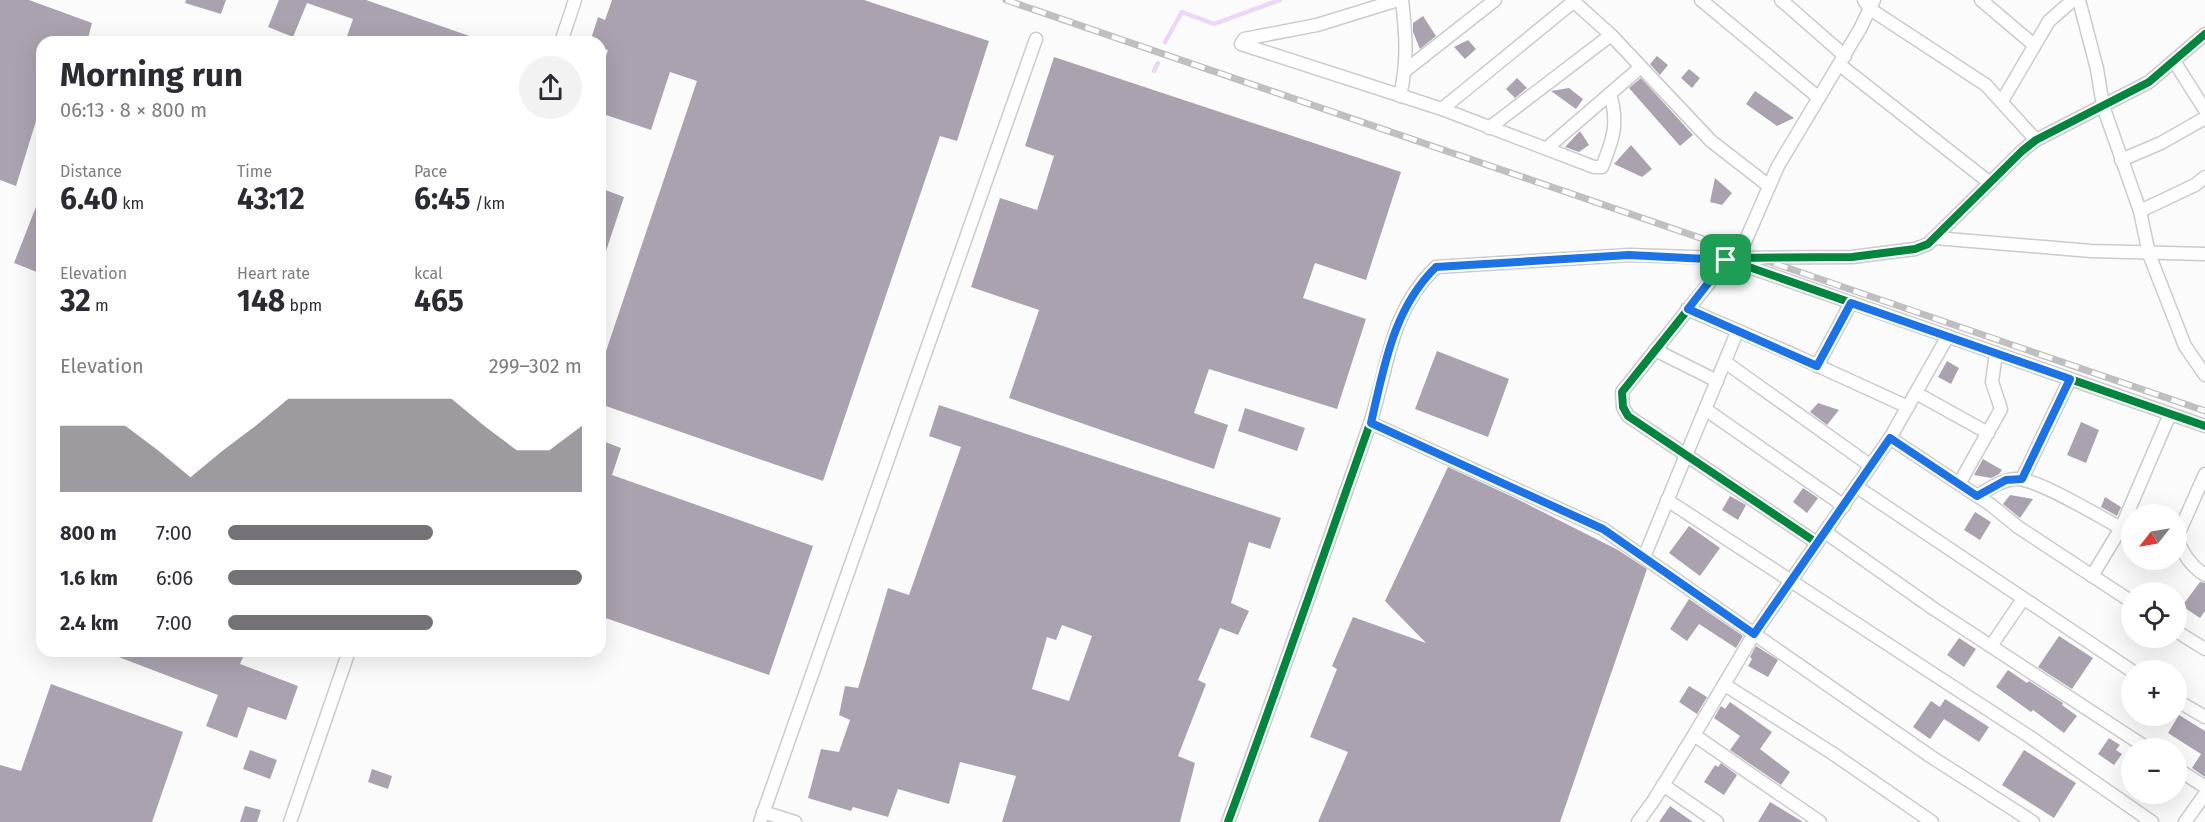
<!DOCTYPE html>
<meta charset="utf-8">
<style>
:root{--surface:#fff;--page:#f2f2f3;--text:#2b2b33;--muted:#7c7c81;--accent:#757277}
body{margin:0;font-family:"Fira Sans",sans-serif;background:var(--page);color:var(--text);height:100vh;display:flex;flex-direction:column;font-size:22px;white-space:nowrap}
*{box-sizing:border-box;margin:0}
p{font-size:20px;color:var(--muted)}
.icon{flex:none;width:33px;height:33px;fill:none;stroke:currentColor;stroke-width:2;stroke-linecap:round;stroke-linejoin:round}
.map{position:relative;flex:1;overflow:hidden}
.details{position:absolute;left:36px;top:36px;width:570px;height:621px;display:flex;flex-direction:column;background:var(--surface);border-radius:18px;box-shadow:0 6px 24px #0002}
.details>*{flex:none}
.needle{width:39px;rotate:239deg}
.controls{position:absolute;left:2121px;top:504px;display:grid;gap:12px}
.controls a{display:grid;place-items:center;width:66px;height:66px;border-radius:50%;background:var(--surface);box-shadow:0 6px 24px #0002;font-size:30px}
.pin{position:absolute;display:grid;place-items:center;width:51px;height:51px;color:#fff;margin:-26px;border-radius:12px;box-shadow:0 3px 9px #0006}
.round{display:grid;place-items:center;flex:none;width:63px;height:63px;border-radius:32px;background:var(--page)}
.head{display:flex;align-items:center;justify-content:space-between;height:102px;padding:0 24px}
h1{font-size:33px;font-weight:700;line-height:45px}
.metrics{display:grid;grid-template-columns:repeat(3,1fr);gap:9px;height:102px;padding:6px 24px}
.metrics div{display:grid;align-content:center}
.metrics b{font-size:30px;font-weight:700}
.metrics small{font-size:16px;font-weight:400}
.metrics p{font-size:16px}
.chart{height:168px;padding:12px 24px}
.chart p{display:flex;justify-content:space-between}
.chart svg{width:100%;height:108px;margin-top:6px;fill:var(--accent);opacity:.7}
ul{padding:0 24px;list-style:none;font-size:20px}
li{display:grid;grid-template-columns:96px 72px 1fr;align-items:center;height:45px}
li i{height:15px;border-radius:8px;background:var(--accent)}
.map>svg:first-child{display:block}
</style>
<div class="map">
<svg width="2205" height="822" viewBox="0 0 2205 822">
<rect width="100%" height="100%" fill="#fcfbfc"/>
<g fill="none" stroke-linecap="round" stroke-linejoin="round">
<g stroke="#ebd7f8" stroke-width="4.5">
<polyline points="1165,42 1182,12 1214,24 1280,0"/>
<polyline points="1154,71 1158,63"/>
</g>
</g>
<g fill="#aba2b0" fill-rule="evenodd">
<polygon points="0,0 29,0 92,23 87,42 42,42 42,123 36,121 16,186 0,180"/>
<polygon points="186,0 226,0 221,14 185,3"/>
<polygon points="279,0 366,0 481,40 481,42 345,42 353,19 307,3 293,37 268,27"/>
<polygon points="612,0 864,0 989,41 957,141 940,136 823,481 600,404 600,369 697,81 670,72 651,130 600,113 600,74 608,50 600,47 600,42 590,42 598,17 605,20"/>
<polygon points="1423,16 1436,36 1420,49 1413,32 1413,23"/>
<polygon points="1468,40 1476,49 1465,59 1454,47"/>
<polygon points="1657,56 1668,65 1660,75 1650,64"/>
<polygon points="1054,57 1401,172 1366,280 1315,263 1303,298 1366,319 1337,409 1209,369 1194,413 1228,425 1214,469 1009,398 1039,310 971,287 1000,198 1037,210 1054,156 1025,146"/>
<polygon points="1689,69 1700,78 1692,88 1681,78"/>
<polygon points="1517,78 1527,88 1515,98 1506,89"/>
<polygon points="1641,78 1693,135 1680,146 1629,88"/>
<polygon points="1569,88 1583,99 1576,109 1551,91"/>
<polygon points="1755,91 1794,118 1777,126 1746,104"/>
<polygon points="1580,131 1589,145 1579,152 1565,147"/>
<polygon points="1631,145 1652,169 1642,177 1614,164"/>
<polygon points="1715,178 1732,193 1722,205 1710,202"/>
<polygon points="600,188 624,197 602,263 600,262"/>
<polygon points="41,194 42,194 42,274 14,263"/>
<polygon points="1437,351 1509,379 1488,437 1415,409"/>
<polygon points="1947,361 1959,368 1951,384 1938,377"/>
<polygon points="1818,403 1839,410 1827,425 1810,412"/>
<path d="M939 405 1281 518 1270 549 1249 542 1231 603 1249 611 1238 635 1220 628 1198 680 1206 684 1178 756 1195 763 1180 822H1002L1016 776 960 762 949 804 898 789 888 817 853 807 851 811 808 798 821 749 839 752 850 720 839 715 845 686 858 688 888 588 909 595 961 447 929 436ZM1062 625 1092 636 1069 701 1032 689 1047 637 1056 640Z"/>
<polygon points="1245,408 1305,428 1297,451 1238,431"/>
<polygon points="2081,422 2099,430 2086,463 2067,455"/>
<polygon points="600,440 621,448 612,475 813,546 769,675 600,616"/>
<polygon points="1983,459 2002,470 1999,474 1991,478 1974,475"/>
<polygon points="1448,467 1513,497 1618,550 1647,569 1560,822 1318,822 1348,752 1310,737 1337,669 1332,666 1353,617 1426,643 1385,601"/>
<polygon points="1803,488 1818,498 1807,513 1793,502"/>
<polygon points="2010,495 2033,499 2020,518 2003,504"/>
<polygon points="1730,496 1746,505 1738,520 1722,510"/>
<polygon points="2105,497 2121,507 2117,516 2101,507"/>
<polygon points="1975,512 1991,522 1980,540 1964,530"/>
<polygon points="1689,526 1720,548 1700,576 1669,553"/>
<polygon points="2200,582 2205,583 2205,611 2200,618 2182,606"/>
<polygon points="1689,599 1743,636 1736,648 1699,624 1687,641 1670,629"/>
<polygon points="2059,636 2093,658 2072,689 2038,667"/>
<polygon points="1959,638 1976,649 1964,667 1947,655"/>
<polygon points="1756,646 1778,660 1768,677 1748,666 1752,659 1750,657"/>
<polygon points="103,651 246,651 240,664 298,686 286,720 248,707 237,738 206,726 218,695"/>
<polygon points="2008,670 2027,683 2029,681 2063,703 2062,705 2077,716 2064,733 2033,710 2031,712 1996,687"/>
<polygon points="51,684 183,732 152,822 0,822 0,765 21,771"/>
<polygon points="1689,686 1707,697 1697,714 1679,702"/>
<polygon points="1945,699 1989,727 1979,742 1944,719 1930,739 1913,727 1931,701 1940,707"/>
<polygon points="1730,702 1772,732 1760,749 1790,772 1781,785 1730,750 1740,736 1714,718 1721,706 1725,709"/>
<polygon points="2179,715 2205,731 2205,777 2192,768 2201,754 2168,733"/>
<polygon points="2109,738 2120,745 2116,750 2122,754 2114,765 2098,754"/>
<polygon points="250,750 277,760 270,779 243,769"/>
<polygon points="2024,750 2076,783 2054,818 2002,785"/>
<polygon points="1721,763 1737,775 1724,795 1704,782 1715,765 1718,767"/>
<polygon points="372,769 392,776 388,789 368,782"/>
<polygon points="1770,802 1803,822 1758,822"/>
<polygon points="245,806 261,810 257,822 240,822"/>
<polygon points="1670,806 1693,822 1659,822"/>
</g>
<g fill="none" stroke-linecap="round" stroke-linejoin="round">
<defs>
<g id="minor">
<path d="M1398 0 1317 25 1244 39 1241 44 1442 109 1594 167H1602C1613 139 1619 124 1610 94"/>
<polyline points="1572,0 1611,35 1711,141 1769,186"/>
<polyline points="1701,0 1819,98"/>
<polyline points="1781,0 1845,56"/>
<polyline points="1864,0 1870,9 1986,85 2036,140"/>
<polyline points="1981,0 2034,45"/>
<polyline points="2079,0 2097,69 2103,106 2140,211 2149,254 2185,346 2205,375"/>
<polyline points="561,42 575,0"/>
<polyline points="2174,61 2205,110"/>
<polyline points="1840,65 1990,183"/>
<polyline points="1406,70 1495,0"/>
<path d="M1400 96C1408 61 1406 35 1402 0"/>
<polyline points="2002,101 2049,21 2073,0"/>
<polyline points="1442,109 1573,2"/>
<polyline points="1489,128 1611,35"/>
<polyline points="1547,148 1641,67"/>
<polyline points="2121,160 2161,143 2205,118"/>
<polyline points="2140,211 2195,185 2205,177"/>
<polyline points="1935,238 2091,251 2205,254"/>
<polyline points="1738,258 1778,166 1860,29 1874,0"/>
<polyline points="1687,309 1792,354 1908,407"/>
<polyline points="1655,350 1717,381"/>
<polyline points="1725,362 1871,466"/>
<polyline points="1817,366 1851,303"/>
<polyline points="1916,393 1988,433"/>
<polyline points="1705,409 1844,506"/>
<polyline points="1371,423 1603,529 1930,756 2033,822"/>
<polyline points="1890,438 1991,505 2018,527 2132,602"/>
<path d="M2205 474 2177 537C2181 552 2192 567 2205 575"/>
<polyline points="2022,479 2070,379"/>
<polyline points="1959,484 2001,409 1992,382 1996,353"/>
<polyline points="1857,487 2132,671"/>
<path d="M1977 496C1989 489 2001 480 2015 479 2035 477 2100 517 2121 528"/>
<polyline points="1667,500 2030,737 2152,822"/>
<polyline points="1825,532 1934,609 2147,748"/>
<polyline points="1817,543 1628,416 1623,407 1622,392 1729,258 1852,257 1915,249 1928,244 2022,151 2036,140 2149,82 2205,34"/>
<polyline points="1644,557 1737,332"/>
<polyline points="2092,576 2121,528 2170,414"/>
<polyline points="2176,631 2205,649"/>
<polyline points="1991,646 2023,599"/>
<polyline points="1725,685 1832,753 1932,822"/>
<polyline points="2176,700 2205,717"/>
<polyline points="1694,735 1820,822"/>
<polyline points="2176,768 2205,787"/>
<polyline points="1663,785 1717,822"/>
<polyline points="763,812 795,822"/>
<polyline points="290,822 349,651"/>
<polyline points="760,822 1036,39"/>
<path d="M1228 822C1276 692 1321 562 1367 432 1389 372 1386 315 1436 267L1629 255 1723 258 2205 426"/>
<polyline points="1638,822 1654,800 1694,735 1754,634 1890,438 1948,336"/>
<polyline points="2185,822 2205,794"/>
</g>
</defs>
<use href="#minor" stroke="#cccacd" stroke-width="15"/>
<use href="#minor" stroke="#fffeff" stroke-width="12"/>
<defs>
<polyline id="rail" points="1006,0 2205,411"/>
</defs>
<use href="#rail" stroke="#c0bfc0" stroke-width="7"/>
<use href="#rail" stroke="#fff" stroke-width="4.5" stroke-dasharray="14" stroke-linecap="butt"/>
<defs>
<g id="cycleway">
<polyline points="1817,543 1628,416 1623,407 1622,392 1729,258 1852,257 1915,249 1928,244 2022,151 2036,140 2149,82 2205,34"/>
<path d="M1228 822C1276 692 1321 562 1367 432 1389 372 1386 315 1436 267L1629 255 1723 258 2205 426"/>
</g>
</defs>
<use href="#cycleway" stroke="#fff" stroke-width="11"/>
<use href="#cycleway" stroke="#00873e" stroke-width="8"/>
</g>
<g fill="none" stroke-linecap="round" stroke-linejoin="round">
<defs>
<path id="route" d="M1629 255 1726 260 1688 309 1817 366 1851 303 2070 379 2022 479 2006 480 1977 496 1890 438 1754 634 1603 529 1371 423C1384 367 1393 309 1436 267Z"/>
</defs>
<use href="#route" stroke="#fff" stroke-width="12"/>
<use href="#route" stroke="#1a73e8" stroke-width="8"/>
</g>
</svg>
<div class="controls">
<a><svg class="needle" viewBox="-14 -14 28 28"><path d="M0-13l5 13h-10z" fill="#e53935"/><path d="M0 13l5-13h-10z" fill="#7c7c81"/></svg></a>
<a><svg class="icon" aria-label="locate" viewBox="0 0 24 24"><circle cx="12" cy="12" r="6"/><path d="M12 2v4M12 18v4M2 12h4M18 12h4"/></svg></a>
<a>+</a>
<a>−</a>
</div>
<div class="pin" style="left:1726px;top:260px;background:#1e9e55"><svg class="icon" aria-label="arrive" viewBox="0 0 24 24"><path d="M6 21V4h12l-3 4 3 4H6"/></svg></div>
<section class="details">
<div class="head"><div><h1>Morning run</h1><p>06:13 · 8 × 800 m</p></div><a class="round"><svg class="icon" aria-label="share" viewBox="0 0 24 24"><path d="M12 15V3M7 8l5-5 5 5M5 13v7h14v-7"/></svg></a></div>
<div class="metrics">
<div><p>Distance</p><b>6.40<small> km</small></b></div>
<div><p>Time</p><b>43:12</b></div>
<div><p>Pace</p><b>6:45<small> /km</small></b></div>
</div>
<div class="metrics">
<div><p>Elevation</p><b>32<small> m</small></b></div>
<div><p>Heart rate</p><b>148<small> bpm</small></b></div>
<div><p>kcal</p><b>465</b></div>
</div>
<div class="chart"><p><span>Elevation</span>299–302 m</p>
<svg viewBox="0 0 160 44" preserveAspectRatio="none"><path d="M0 44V17L10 17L20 17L30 27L40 38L50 27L60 17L70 6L80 6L90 6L100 6L110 6L120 6L130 17L140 27L150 27L160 17V44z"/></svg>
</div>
<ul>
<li><b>800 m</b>7:00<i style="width:58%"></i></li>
<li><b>1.6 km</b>6:06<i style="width:100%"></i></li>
<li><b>2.4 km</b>7:00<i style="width:58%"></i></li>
</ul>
</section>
</div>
